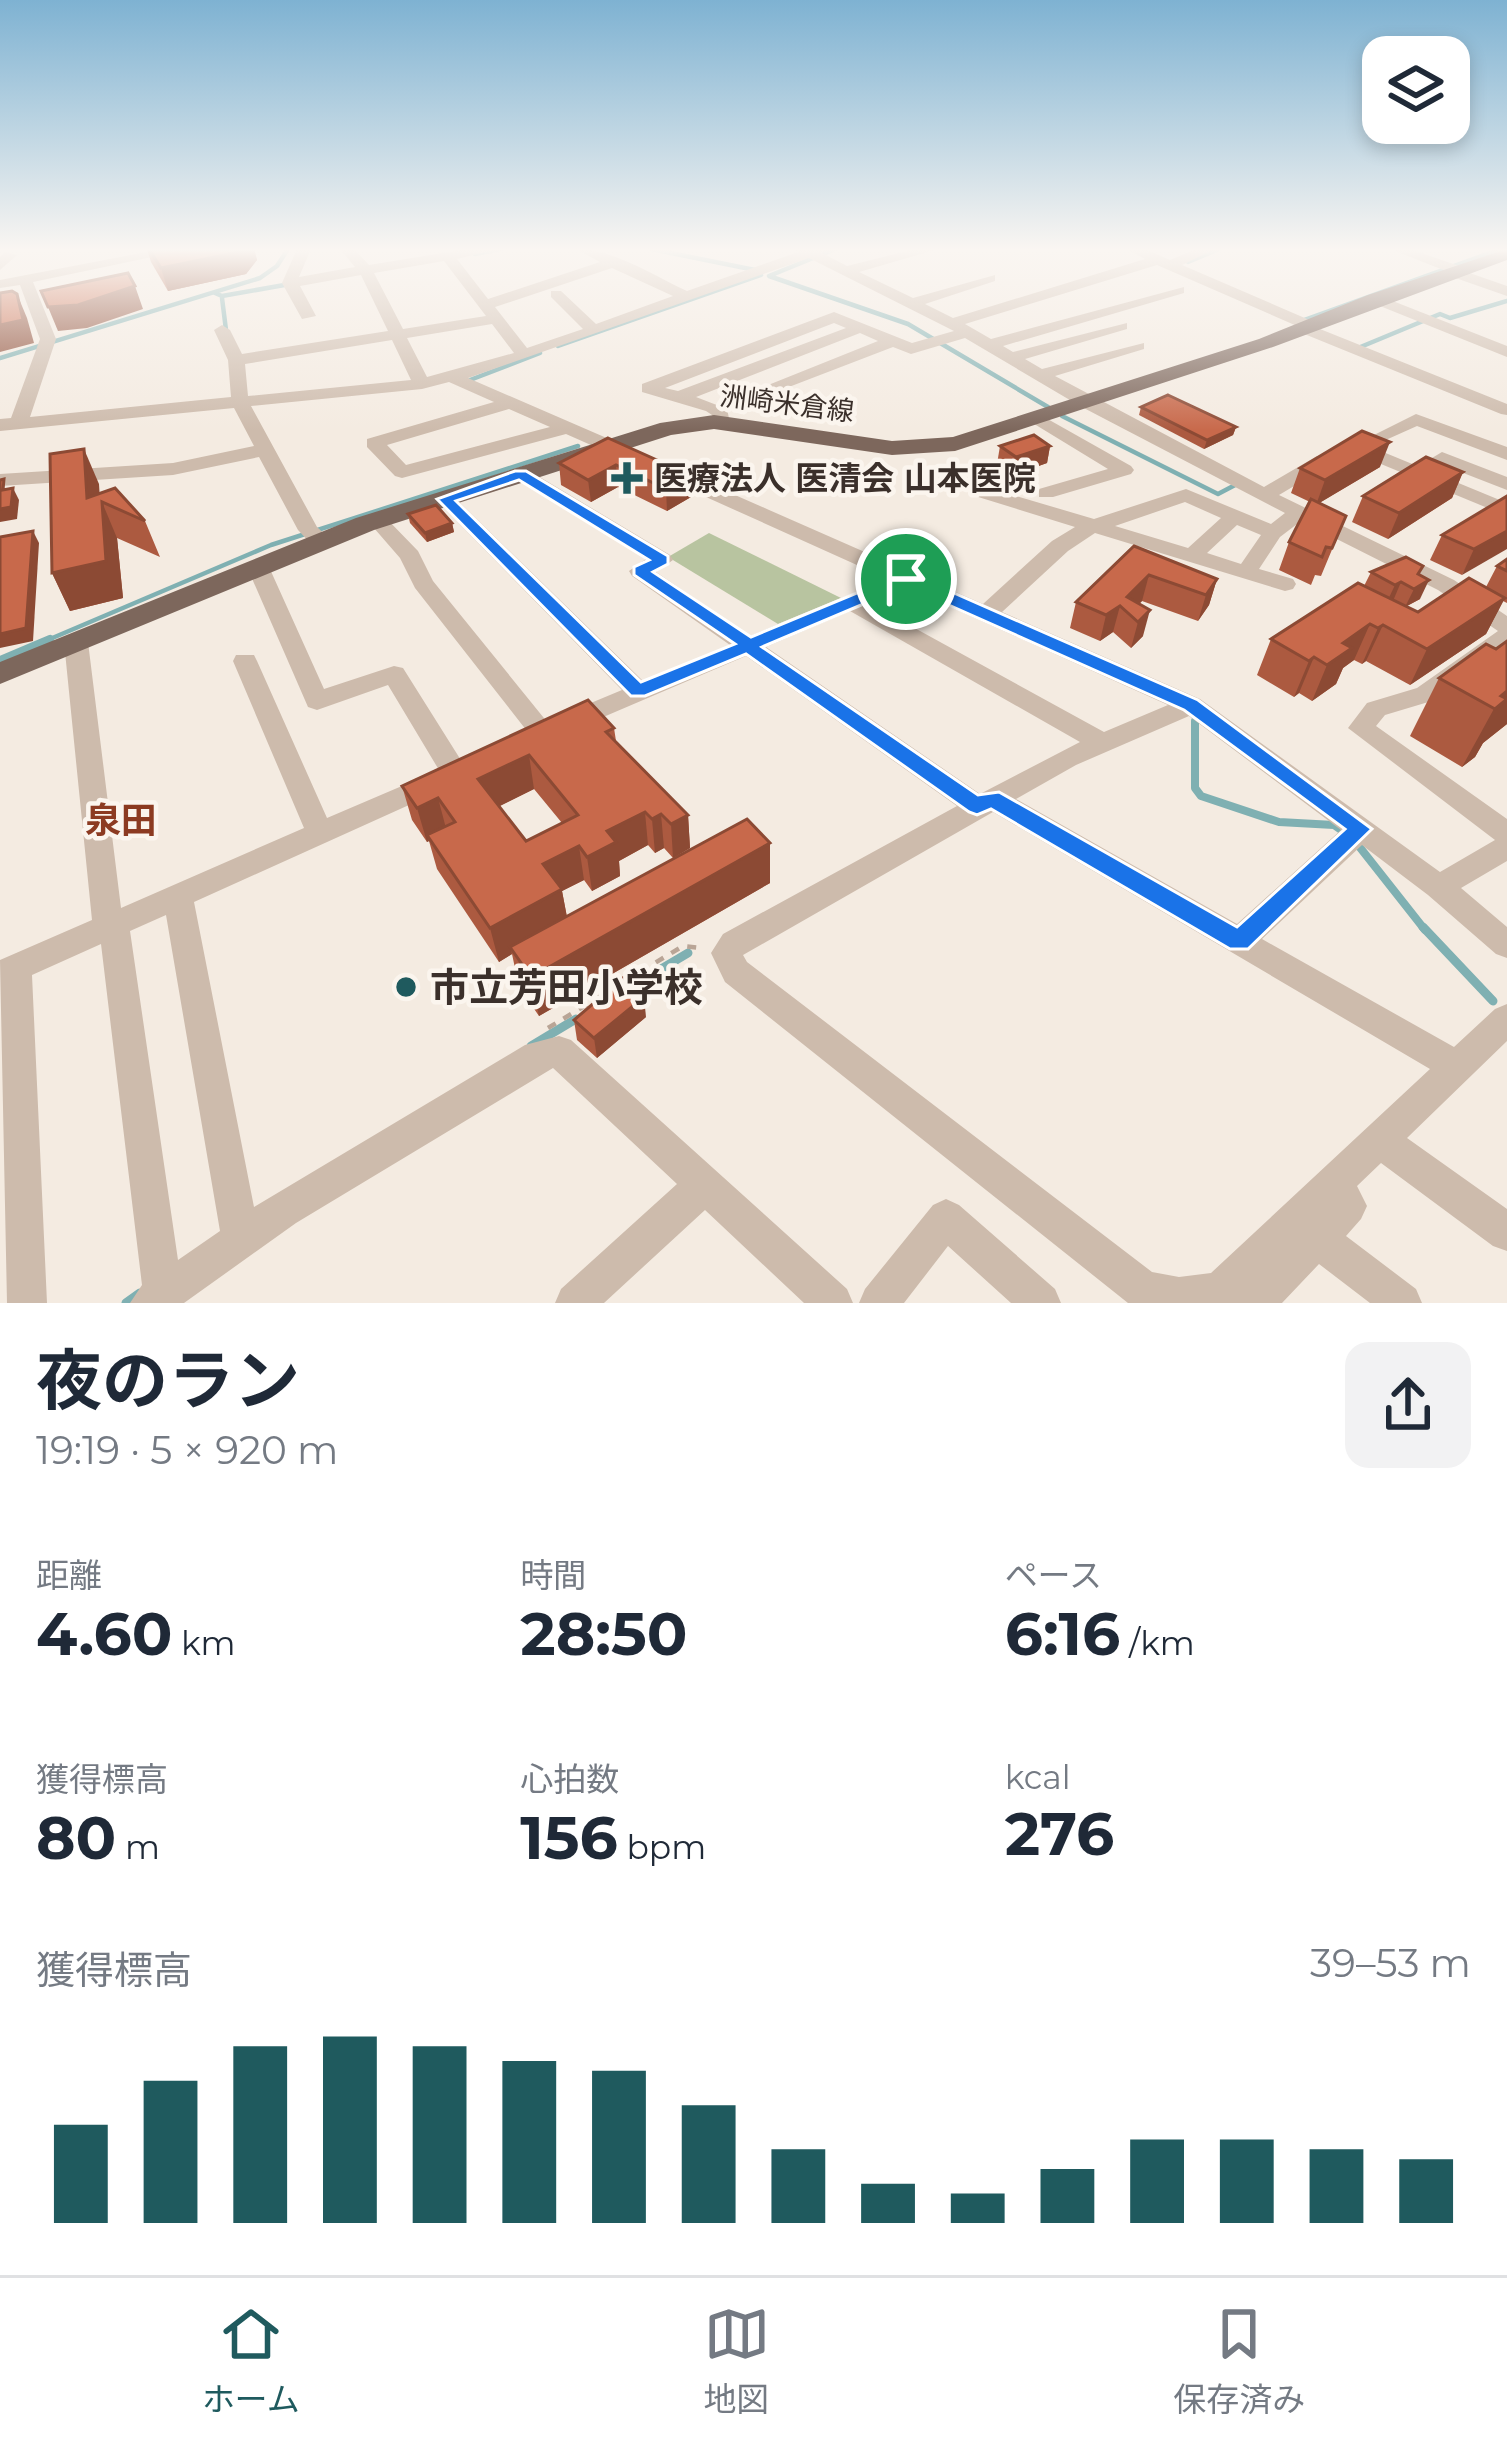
<!DOCTYPE html>
<html lang="ja">
<meta charset="utf-8">
<style>
:root{--surface:#fff;--page:#f2f2f3;--text:#1f2937;--muted:#747a83;--line:#e0e1e3;--accent:#1f5a5e}
body{margin:0;font-family:Montserrat,"Noto Sans JP",sans-serif;background:var(--page);color:var(--text);height:100vh;display:flex;flex-direction:column;font-size:45px;white-space:nowrap}
*{box-sizing:border-box;margin:0}
p{font-size:39px;color:var(--muted)}
.icon{flex:none;width:66px;height:66px;fill:none;stroke:currentColor;stroke-width:2;stroke-linecap:round;stroke-linejoin:round}
.map{position:relative;height:1303px;overflow:hidden}
.sheet{display:flex;flex-direction:column;background:var(--surface);flex:1}
.sheet>*{flex:none}
.tools{position:absolute;left:1362px;top:36px;display:grid;gap:24px}
.tools a{display:grid;place-items:center;width:108px;height:108px;border-radius:24px;background:var(--surface);box-shadow:0 6px 18px #0003;font-size:60px}
.pin{position:absolute;display:grid;place-items:center;width:102px;height:102px;color:#fff;margin:-51px;border:6px solid #fff;border-radius:50%;box-shadow:0 3px 12px #0007}
.round{display:grid;place-items:center;flex:none;width:126px;height:126px;border-radius:24px;background:var(--page)}
.overview{display:flex;align-items:center;justify-content:space-between;height:204px;padding:0 36px}
h1{font-size:66px;font-weight:700;line-height:90px}
.stats{display:grid;grid-template-columns:repeat(3,1fr);gap:18px;height:204px;padding:12px 36px}
.stats div{display:grid;align-content:center}
.stats b{font-size:60px;font-weight:700}
.stats small{font-size:33px;font-weight:400}
.stats p{font-size:33px}
.chart{height:336px;padding:24px 36px}
.chart p{display:flex;justify-content:space-between}
.chart svg{width:100%;height:216px;margin-top:12px;stroke:var(--accent);stroke-width:6}
.dock{display:flex;justify-content:space-around;align-items:center;height:168px;border-top:3px solid var(--line);background:var(--surface);font-size:33px;color:var(--muted)}
.dock a{display:grid;justify-items:center;gap:6px}
.dock .selected{color:var(--accent)}
.map>svg:first-child{display:block}
</style>
<div class="map">
<svg width="1507" height="1303" viewBox="0 0 1507 1303">
<rect width="100%" height="100%" fill="#f4ebe1"/>
<polygon fill="#b8c4a0" points="709,533 841,598 778,624 668,557"/>
<g fill="none" stroke-linecap="round" stroke-linejoin="round">
<g stroke="#7fb0b2" stroke-width="4.5">
<polyline points="651,249 755,270"/>
<polyline points="835,249 769,276 908,324 1048,407"/>
<polyline points="475,254 501,249"/>
<polyline points="1188,262 1219,249"/>
<polyline points="215,293 222,296 290,284"/>
<polyline points="222,298 226,330"/>
<polyline points="1304,320 1501,249"/>
<polyline points="558,346 761,275"/>
<polyline points="1358,348 1440,314 1450,318 1507,301"/>
<polyline points="0,358 260,278 277,266 288,249"/>
<polyline points="470,380 540,353"/>
<polyline points="1062,416 1218,494 1237,484"/>
<polyline points="43,642 271,545 578,446"/>
</g>
<g stroke="#7fb0b2" stroke-width="8">
<polyline points="0,660 50,639"/>
<polyline points="1195,721 1195,788 1201,796 1279,822 1334,825 1344,832"/>
<polyline points="1358,845 1425,930"/>
</g>
<g stroke="#7fb0b2" stroke-width="9">
<polyline points="1423,927 1493,1001"/>
<polyline points="629,988 688,953"/>
<polyline points="531,1046 576,1019"/>
<polyline points="126,1303 140,1293"/>
</g>
<g stroke="#b9a596" stroke-width="4.5" stroke-dasharray="9 9" stroke-linecap="butt">
<polyline points="625,981 683,946 701,948"/>
<polyline points="548,1028 606,993"/>
</g>
<g fill="#cdbbac" fill-rule="evenodd">
<path d="M162 249H190L33 282 56 339 30 417 231 397 228 360 214 330 222 325 230 330 242 354 388 331 361 275 300 286 316 316 302 319 282 283 297 249H311L299 277 355 267 340 249H354L369 265 467 249H498L457 259 488 299 600 262 576 249C614 249 652 275 687 291L798 252 795 249H827L822 253 847 266 915 249H938L859 272 913 298 995 275V281L925 304 953 318 1145 259 1126 249H1145L1170 260 1196 249H1215L1182 265 1314 322 1315 327 1507 404V415L1501 414 1297 331V326L1157 265 965 324 991 339 1184 287V293L1003 346 1013 352 1127 323V329L1025 359 1042 369 1144 343V349L1055 376 1264 487 1317 456H1331V464L1279 495 1454 580 1507 616V647L1435 700 1385 715 1376 726 1507 819V861L1461 888 1507 927V958L1496 954 1428 895 1362 845 1262 939 1454 1047 1495 1009 1507 1004V1041L1407 1138 1507 1209V1251L1493 1246 1381 1163 1357 1186 1367 1206 1361 1219 1346 1236 1416 1289 1422 1303H1370L1319 1264 1282 1303H1128L725 982 711 953 723 934 957 806 746 656 580 727H562L558 721 562 715 622 690 435 499 445 493 452 495 643 681 730 645 632 576 629 571 646 559 514 478V470H528L670 555 673 560 656 572 750 636 888 579 655 474V466H669L983 604 1052 541 1075 527 975 496V488H989L1094 519 1186 489 1271 524 1285 513 1080 406 965 338 911 354 893 347 768 395 753 391 878 341 860 333 696 397 727 409 730 423 721 428 715 427 712 415 706 411 642 392V384L834 312 912 343 954 331 809 258 468 378 632 449V457H618L566 434 402 478 395 476 367 447V439L494 402 449 382 422 389 251 406 317 527 332 541 329 546H313L298 530 259 457 173 475 0 486V474L173 463 254 446 234 408 0 431V419L11 418 40 339 20 285 0 288V280ZM444 261 486 316 403 329 374 273ZM612 268 673 296 596 324 561 291H551V297L583 329 527 348 495 307ZM834 323 846 328 678 391 665 388ZM492 324 514 353 427 377 407 338ZM392 340 411 380 248 396 245 364ZM509 409 550 427 406 465 387 445ZM1185 502 1221 518 1188 548 1115 526ZM1301 521 1438 590 1498 631 1417 688 1367 703 1348 728 1495 840 1440 872 1200 699 1002 612 1068 551 1095 533 1285 591 1293 589 1296 584 1293 579 1259 569 1280 537ZM1237 525 1261 535 1241 564 1207 553ZM906 587 1168 705 1104 732 869 603ZM850 611 1080 742 980 794 766 647ZM1189 716 1341 830 1237 924 1016 799 1076 765ZM993 812 1430 1069 1211 1273 1179 1277 1152 1272 747 962 743 955Z"/>
<polygon points="1390,249 1410,249 1462,267 1464,271 1507,286 1507,296 1447,275 1446,271"/>
<polygon points="1491,249 1507,249 1507,256"/>
<polygon points="5,252 17,255 0,270 0,257"/>
<polygon points="1375,294 1507,346 1507,357 1370,302 1367,299"/>
<polygon points="1037,413 1131,466 1134,470 1131,474 1053,497 1039,497 1039,489 1108,469 1031,422 1028,418"/>
<polygon points="1416,414 1507,447 1507,460 1417,426 1379,443 1370,437"/>
<polygon points="1354,440 1507,503 1507,516 1347,450 1347,442"/>
<polygon points="1442,452 1507,477 1507,490 1435,462 1432,458"/>
<polygon points="377,514 384,516 418,551 433,581 552,728 556,734 552,740 534,740 415,588 400,558 367,520"/>
<polygon points="258,560 269,567 324,689 394,666 403,668 469,773 465,780 445,780 388,685 317,710 308,707 247,567"/>
<path d="M76 634 88 642 121 908 304 828 233 661 236 655H254L257 661 327 818 430 774 440 777 444 784 440 791 194 902 254 1207 525 1045 559 1036 571 1040 847 1289 853 1303H804L705 1210 604 1303H555L561 1289 677 1184 553 1068 296 1223 184 1303H130L142 1285 101 944 32 975 47 1303H7L0 960 92 920 64 642ZM166 915 220 1231 178 1260 130 931Z"/>
<polygon points="946,1199 959,1205 1055,1289 1061,1303 1011,1303 948,1246 904,1303 859,1303 865,1289 933,1205"/>
</g>
<polygon fill="#7d675c" fill-rule="evenodd" points="1507,249 1507,260 1273,347 955,451 892,455 714,429 671,435 374,530 0,684 0,662 356,518 660,423 714,415 892,441 953,437 1259,339 1368,295"/>
</g>
<g fill="#ac5a40" fill-rule="evenodd">
<polygon points="147,249 254,249 257,260 246,274 168,291 151,262"/>
<polygon points="1141,407 1236,427 1233,435 1204,449 1139,415"/>
<polygon points="608,438 691,497 667,511 618,487 591,502 561,485 559,463"/>
<polygon points="1000,446 1050,446 1047,463 1013,475 997,464"/>
<polygon points="1380,467 1319,503 1346,516 1321,576 1315,575 1311,585 1279,570 1289,542 1310,502 1291,493 1300,468"/>
<polygon points="1463,472 1452,498 1388,539 1352,522 1363,496"/>
<polygon points="99,484 99,493 145,521 160,557 117,538 123,598 70,611 52,573"/>
<polygon points="1507,496 1462,575 1430,560 1442,535"/>
<polygon points="408,514 452,523 454,532 427,542 410,523"/>
<polygon points="1134,546 1217,579 1209,605 1198,621 1142,601 1139,604 1143,636 1131,648 1113,632 1100,641 1070,628 1076,602"/>
<polygon points="1507,559 1507,603 1503,601 1486,634 1410,685 1366,661 1362,664 1354,660 1343,668 1336,684 1312,701 1299,693 1294,697 1257,675 1271,639 1364,586 1371,572 1419,575 1420,599 1407,606 1418,612 1486,587 1497,566"/>
<polygon points="1496,649 1507,724 1483,743 1475,757 1462,767 1410,736 1439,678"/>
<path d="M614 728 616 741 688 815 690 848 673 858 664 848 655 853 648 845 619 861 620 876 592 891 584 880 562 891 567 917 770 843V883L539 1016 519 987 512 954 499 962 437 869 429 841 427 842 412 820 402 786ZM534 789 562 823 526 841 499 806Z"/>
<polygon points="646,1017 597,1058 577,1040 574,1020"/>
</g>
<g fill="#8c4a34">
<polygon points="242,249 254,249 257,260 246,274 168,291 161,268"/>
<polygon points="135,286 143,309 87,328 58,331 48,307"/>
<polygon points="17,294 27,318 34,343 0,352 0,325"/>
<polygon points="1236,427 1233,435 1204,449 1207,440"/>
<polygon points="1390,442 1380,467 1316,505 1325,480"/>
<polygon points="1050,446 1047,463 1013,475 1016,457"/>
<polygon points="84,449 99,484 102,534 87,498"/>
<polygon points="616,465 618,487 591,502 588,480"/>
<polygon points="1463,472 1452,498 1388,539 1399,513"/>
<polygon points="690,475 691,497 667,511 666,489"/>
<polygon points="13,488 19,500 17,519 0,522 0,509"/>
<polygon points="102,502 117,538 123,598 70,611 52,573"/>
<polygon points="452,523 454,532 427,542 425,533"/>
<polygon points="33,531 39,543 33,641 0,648 0,634"/>
<polygon points="1507,531 1507,549 1462,575 1474,549"/>
<polygon points="1149,575 1142,601 1129,614 1127,597"/>
<polygon points="1217,579 1209,605 1198,621 1206,595"/>
<polygon points="1429,580 1420,599 1405,607 1414,589"/>
<polygon points="1401,582 1393,601 1386,604 1395,585"/>
<polygon points="1505,598 1486,634 1410,685 1427,649"/>
<polygon points="1120,606 1113,632 1100,641 1106,615"/>
<polygon points="1150,610 1143,636 1131,648 1138,622"/>
<polygon points="1370,624 1354,660 1343,668 1336,684 1312,701 1327,665 1343,643"/>
<polygon points="1383,625 1366,661 1362,664 1378,628"/>
<polygon points="1314,657 1299,693 1294,697 1309,661"/>
<polygon points="1507,691 1507,724 1483,743 1475,757 1462,767 1501,696"/>
<polygon points="529,755 534,789 486,813 478,779"/>
<polygon points="438,798 447,832 427,835 429,841 427,842 417,808"/>
<polygon points="645,812 648,845 619,861 620,876 592,891 587,857 607,831"/>
<polygon points="661,814 664,848 655,853 652,819"/>
<polygon points="688,815 690,848 673,858 671,824"/>
<polygon points="770,843 770,883 539,1016 531,977"/>
<polygon points="579,846 584,880 562,891 568,923 510,947 512,954 499,962 490,928 543,864"/>
<polygon points="644,997 646,1017 597,1058 594,1038"/>
</g>
<g fill="#c8694b" stroke="#8c4a34" stroke-width="3" fill-rule="evenodd">
<polygon points="149,249 242,249 239,252 161,268"/>
<polygon points="128,273 135,286 78,305 48,307 41,291"/>
<polygon points="12,291 17,294 23,320 0,325 0,293"/>
<polygon points="1168,395 1236,427 1207,440 1141,407"/>
<polygon points="1362,431 1390,442 1325,480 1300,468"/>
<polygon points="1034,435 1050,446 1016,457 1000,446"/>
<polygon points="608,438 690,475 666,489 616,465 588,480 559,463"/>
<polygon points="84,449 87,498 115,488 145,521 102,502 106,561 52,573 50,454"/>
<polygon points="1426,457 1463,472 1399,513 1363,496"/>
<polygon points="4,479 3,490 13,488 11,507 0,509 0,480"/>
<polygon points="1507,496 1507,531 1474,549 1442,535"/>
<polygon points="1311,499 1346,516 1332,548 1326,547 1322,557 1289,542"/>
<polygon points="436,505 452,523 425,533 408,514"/>
<polygon points="33,531 26,628 0,634 0,537"/>
<polygon points="1134,546 1217,579 1206,595 1149,575 1127,597 1150,610 1138,622 1120,606 1106,615 1076,602"/>
<polygon points="1406,557 1423,566 1418,574 1429,580 1414,589 1401,582 1395,585 1371,572"/>
<polygon points="1507,559 1507,571 1497,566"/>
<polygon points="1469,578 1505,598 1427,649 1383,625 1378,628 1370,624 1343,643 1352,648 1327,665 1314,657 1309,661 1271,639 1358,583 1418,612"/>
<polygon points="1507,641 1507,691 1501,696 1507,699 1495,709 1439,678 1486,644 1496,649"/>
<path d="M588 700 614 728 606 732 688 815 671 824 661 814 652 819 645 812 607 831 616 842 587 857 579 846 543 864 562 889 490 928 427 835 455 822 438 798 417 808 402 786ZM529 755 578 815 526 841 478 779Z"/>
<polygon points="747,819 770,843 531,977 510,947"/>
<polygon points="623,978 644,997 594,1038 574,1020"/>
</g>
<linearGradient id="sky" x2="0" y2="1"><stop stop-color="#7eb2d2"/><stop offset="0.58" stop-color="#faf6f2"/><stop offset="1" stop-color="#faf6f2" stop-opacity="0"/></linearGradient>
<rect width="1507" height="431" fill="url(#sky)"/>
<path fill="#1a73e8" stroke="#fff" stroke-width="3" fill-rule="evenodd" d="M515 471H526L668 556V564L653 572 751 637 900 575H913L1198 700 1372 829 1248 949H1230L991 809 977 815 969 812 746 654 645 696H631L437 499ZM519 480 649 560 634 567V575L735 644 641 682 456 501ZM906 586 1184 710 1345 829 1237 927 999 792 978 795 762 647Z"/>
<g fill="#1f5a5e" stroke="#fbf5ee" stroke-width="4.5">
<path d="M621 460h12v12h12v12h-12v12h-12v-12h-12v-12h12z"/>
<circle cx="406" cy="987" r="12"/>
</g>
<g text-anchor="middle" stroke-width="9" stroke-linejoin="round" paint-order="stroke">
<g font-size="27" fill="#3b302b" stroke="#fbf5ee">
<text transform="translate(787 404) rotate(7)" y="9">洲崎米倉線</text>
</g>
<g font-size="33" font-weight="bold" fill="#3b302b" stroke="#fbf5ee" text-anchor="start">
<text x="654" y="490">医療法人 医清会 山本医院</text>
</g>
<g font-size="36" font-weight="bold" fill="#8c3b22" stroke="#fbf5ee">
<text x="121" y="833">泉田</text>
</g>
<g font-size="39" font-weight="bold" fill="#3b302b" stroke="#fbf5ee" text-anchor="start">
<text x="430" y="1001">市立芳田小学校</text>
</g>
</g>
</svg>
<div class="tools">
<a><svg class="icon" aria-label="layers" viewBox="0 0 24 24"><path d="M12 4l9 5-9 5-9-5zM3 14l9 5 9-5"/></svg></a>
</div>
<div class="pin" style="left:906px;top:579px;background:#1e9e55"><svg class="icon" aria-label="arrive" viewBox="0 0 24 24"><path d="M6 21V4h12l-3 4 3 4H6"/></svg></div>
</div>
<section class="sheet">
<div class="overview"><div><h1>夜のラン</h1><p>19:19 · 5 × 920 m</p></div><a class="round"><svg class="icon" aria-label="share" viewBox="0 0 24 24"><path d="M12 15V3M7 8l5-5 5 5M5 13v7h14v-7"/></svg></a></div>
<div class="stats">
<div><p>距離</p><b>4.60<small> km</small></b></div>
<div><p>時間</p><b>28:50</b></div>
<div><p>ペース</p><b>6:16<small> /km</small></b></div>
</div>
<div class="stats">
<div><p>獲得標高</p><b>80<small> m</small></b></div>
<div><p>心拍数</p><b>156<small> bpm</small></b></div>
<div><p>kcal</p><b>276</b></div>
</div>
<div class="chart"><p><span>獲得標高</span>39–53 m</p>
<svg viewBox="0 0 160 44" preserveAspectRatio="none"><path d="M5 44V24M15 44V15M25 44V8M35 44V6M45 44V8M55 44V11M65 44V13M75 44V20M85 44V29M95 44V36M105 44V38M115 44V33M125 44V27M135 44V27M145 44V29M155 44V31"/></svg>
</div>
</section>
<nav class="dock">
<a class="selected"><svg class="icon" aria-label="home" viewBox="0 0 24 24"><path d="M3 11l9-7 9 7M6 9v11h12V9"/></svg>ホーム</a>
<a><svg class="icon" aria-label="map" viewBox="0 0 24 24"><path d="M3 6l6-2 6 2 6-2v14l-6 2-6-2-6 2zM9 4v14M15 6v14"/></svg>地図</a>
<a><svg class="icon" aria-label="saved" viewBox="0 0 24 24"><path d="M7 4h10v16l-5-4-5 4z"/></svg>保存済み</a>
</nav>
